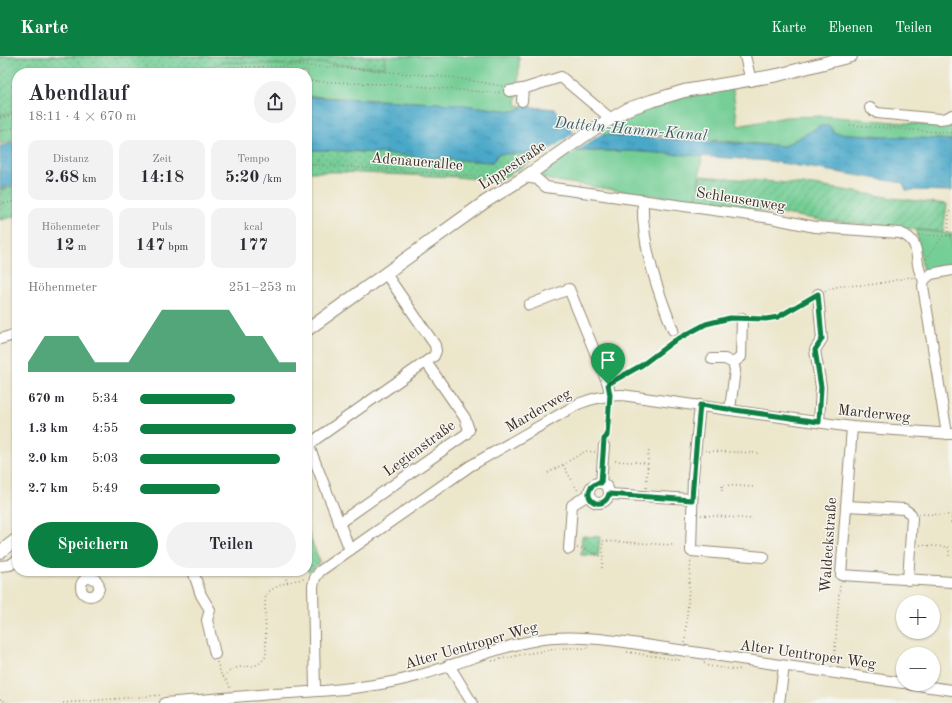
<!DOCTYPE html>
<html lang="de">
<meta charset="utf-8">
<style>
:root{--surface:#fff;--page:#f2f2f3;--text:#2b2b33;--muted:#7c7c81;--accent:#0b8043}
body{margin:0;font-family:"Old Standard TT",serif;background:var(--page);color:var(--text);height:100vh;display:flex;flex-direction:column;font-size:15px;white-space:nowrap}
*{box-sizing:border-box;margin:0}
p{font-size:13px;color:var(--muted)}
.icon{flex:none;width:22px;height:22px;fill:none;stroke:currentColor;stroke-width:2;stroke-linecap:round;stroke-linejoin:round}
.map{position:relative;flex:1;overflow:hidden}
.details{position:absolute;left:12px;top:12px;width:300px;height:508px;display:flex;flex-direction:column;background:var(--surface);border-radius:16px;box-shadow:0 1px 3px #0004}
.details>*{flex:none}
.buttons{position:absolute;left:896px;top:539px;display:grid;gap:8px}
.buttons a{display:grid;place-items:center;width:44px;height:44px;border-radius:50%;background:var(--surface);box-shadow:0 1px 3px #0004;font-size:20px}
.pin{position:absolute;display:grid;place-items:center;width:34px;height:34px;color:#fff;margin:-41px -17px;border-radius:50% 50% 50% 0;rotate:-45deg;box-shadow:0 0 4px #0007}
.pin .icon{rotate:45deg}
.round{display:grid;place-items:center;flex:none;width:42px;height:42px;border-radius:21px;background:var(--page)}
.summary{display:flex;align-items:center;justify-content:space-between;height:68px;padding:0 16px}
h1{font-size:22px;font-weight:800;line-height:30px}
.metrics{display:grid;grid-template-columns:repeat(3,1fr);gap:6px;height:68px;padding:4px 16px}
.metrics div{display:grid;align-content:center;border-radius:10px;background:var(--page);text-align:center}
.metrics b{font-size:17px;font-weight:800}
.metrics small{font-size:11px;font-weight:400}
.metrics p{font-size:11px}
.chart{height:112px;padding:8px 16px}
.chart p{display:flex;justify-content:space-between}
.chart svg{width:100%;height:72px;margin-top:4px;fill:var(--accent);opacity:.7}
.button{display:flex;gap:8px;margin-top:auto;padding:8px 16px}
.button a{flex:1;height:46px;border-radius:24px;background:var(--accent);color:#fff;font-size:16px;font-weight:800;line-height:46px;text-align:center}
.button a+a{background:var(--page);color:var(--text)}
ul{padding:0 16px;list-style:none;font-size:13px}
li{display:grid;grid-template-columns:64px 48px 1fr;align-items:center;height:30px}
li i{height:10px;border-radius:5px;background:var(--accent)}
header{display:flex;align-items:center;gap:24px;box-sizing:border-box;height:56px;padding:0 20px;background:var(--accent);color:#fff}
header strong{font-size:19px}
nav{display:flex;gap:22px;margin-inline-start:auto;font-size:14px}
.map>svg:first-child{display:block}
</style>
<header>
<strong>Karte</strong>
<nav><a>Karte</a><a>Ebenen</a><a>Teilen</a></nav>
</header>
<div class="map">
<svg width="952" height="647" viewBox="0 0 952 647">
<defs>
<pattern id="park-dots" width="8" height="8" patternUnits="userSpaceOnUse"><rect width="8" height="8" fill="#74ce95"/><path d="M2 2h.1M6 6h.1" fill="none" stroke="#60a779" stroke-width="1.8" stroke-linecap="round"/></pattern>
<pattern id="garden-furrows" width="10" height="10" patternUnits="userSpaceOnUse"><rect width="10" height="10" fill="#74ce95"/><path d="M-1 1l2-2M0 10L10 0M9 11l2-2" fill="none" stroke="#60a779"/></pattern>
<pattern id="water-ripples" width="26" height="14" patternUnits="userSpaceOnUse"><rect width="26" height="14" fill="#49a7c8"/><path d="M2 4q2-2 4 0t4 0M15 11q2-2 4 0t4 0" fill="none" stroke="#3e88a2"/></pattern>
</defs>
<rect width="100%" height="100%" fill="#f6f6f2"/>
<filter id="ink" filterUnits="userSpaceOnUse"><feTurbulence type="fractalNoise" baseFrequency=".025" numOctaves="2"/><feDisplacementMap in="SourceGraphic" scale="8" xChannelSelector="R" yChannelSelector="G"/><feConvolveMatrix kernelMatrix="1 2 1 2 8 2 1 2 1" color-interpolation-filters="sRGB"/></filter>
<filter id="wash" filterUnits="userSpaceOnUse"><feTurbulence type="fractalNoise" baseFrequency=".012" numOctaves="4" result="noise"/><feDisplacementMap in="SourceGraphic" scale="16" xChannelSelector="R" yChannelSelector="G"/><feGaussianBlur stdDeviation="0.9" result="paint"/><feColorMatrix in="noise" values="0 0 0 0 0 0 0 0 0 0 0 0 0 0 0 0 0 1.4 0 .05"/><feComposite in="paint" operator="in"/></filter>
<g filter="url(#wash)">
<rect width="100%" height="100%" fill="#ece6cb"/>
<g fill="#74ce95" stroke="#587c5a">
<polygon points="5,0 519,0 519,13 516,49 522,50 519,54 511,55 455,48 307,40 307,17 17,17 17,84 0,88 0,6"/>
<polygon points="732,28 738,70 786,61 825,60 952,71 952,84 834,77 820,70 784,90 638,78 631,80 591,78 645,48"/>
<polygon points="577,95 630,95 702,100 696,144 635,137 544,123 541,118 559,107 563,97"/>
<polygon points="916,174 952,178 952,211 923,215"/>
</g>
<g fill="url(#park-dots)" stroke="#587c5a">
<polygon points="0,0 384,0 385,11 363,11 321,7 288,9 223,6 188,17 17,17 17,55 0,59"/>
<path d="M307 94C369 94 430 103 492 106L497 98 545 97 498 125 456 121 338 116H307Z"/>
<polygon points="17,130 17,160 0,164 0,134"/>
<polygon points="307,473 320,506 309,516 307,514"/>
<polygon points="582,480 600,481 598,500 581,499"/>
</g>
<polygon fill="url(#garden-furrows)" stroke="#587c5a" points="700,120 813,129 893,142 947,148 943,176 821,164 696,144"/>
<g fill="url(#water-ripples)" stroke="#426873">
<path d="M307 41 455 48 511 55 519 54 522 50 555 53 573 77 784 90 820 70H830L834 77 952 84V135L906 134 903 127 769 105 630 95H577L563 97 498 98 493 106C431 103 369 94 307 94Z"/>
<polygon points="17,86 17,128 0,133 0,90"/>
</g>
<polygon fill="#ece6cb" points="577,75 604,76 572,98 543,99"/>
</g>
<g filter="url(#ink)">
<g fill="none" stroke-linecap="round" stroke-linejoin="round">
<defs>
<g id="minor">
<polyline points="745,0 751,25"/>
<polyline points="509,35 523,33 561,21 610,62"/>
<polyline points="522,45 523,33"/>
<polyline points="870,52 877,57 940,63 947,62 952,59"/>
<path d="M525 121 537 123 546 131 771 162 815 171 900 177C925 186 911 206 924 224"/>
<path d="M643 144C641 188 657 233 673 274"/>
<polyline points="818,238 822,283 815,294 821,331 819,366"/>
<polyline points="529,249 569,233 608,328 610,339"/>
<polyline points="0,283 17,278"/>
<polyline points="712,303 725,303 733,307 735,314 730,353"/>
<polyline points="733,307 741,301 742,262"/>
<polyline points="700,349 693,420 691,495 764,501"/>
<polyline points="852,371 841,519 952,526"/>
<polyline points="947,378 923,230 924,224 931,218 952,214"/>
<circle cx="599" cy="437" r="10"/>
<polyline points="601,427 604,390"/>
<polyline points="609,438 692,443"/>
<polyline points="846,450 904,453 911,458 912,462 908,524"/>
<polyline points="339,467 466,378 469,374 465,362 426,306"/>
<polyline points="569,493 572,449 588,439"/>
<polyline points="350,494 310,393 310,389 316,383 434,300 436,295 435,289 386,218"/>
<polyline points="0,510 10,509 17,504"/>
<polyline points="193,515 201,539 210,554 207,564 215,598"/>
<circle cx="90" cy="531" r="9"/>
<polyline points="449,609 472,647"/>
<polyline points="909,628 952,634"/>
<path d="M315 635 313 530 315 522 320 515 470 410 578 348C593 342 606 339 622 339L852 371 952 378"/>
<path d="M165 647C201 644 236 641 271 638 310 636 348 634 386 627 436 619 482 594 532 585 563 579 594 582 625 586L903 627"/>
<polyline points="779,647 784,610"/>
</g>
<g id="major">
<polyline points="307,274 485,146 525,121 597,71 628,53 651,45 684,35 778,19 851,0"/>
<polyline points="0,496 17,483"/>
</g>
</defs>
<use href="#minor" stroke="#948874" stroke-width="12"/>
<use href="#major" stroke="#948874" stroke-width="14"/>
<g stroke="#948874" stroke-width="1.5" stroke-dasharray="1 3" stroke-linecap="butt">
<polyline points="207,17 231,11 307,10 346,12 457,22 502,30"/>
<polyline points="307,25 403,29 496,37 501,36"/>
<polyline points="0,62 17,58"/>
<polyline points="850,69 952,77"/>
<polyline points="0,75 17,71"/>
<polyline points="307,108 505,122"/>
<polyline points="0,148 17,145"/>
<polyline points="918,179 952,180"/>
<polyline points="948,180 949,157 952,153"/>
<polyline points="926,203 943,180"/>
<path d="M825 235C840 228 850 230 866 229 880 228 895 224 910 221L913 222"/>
<polyline points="750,262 778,261 809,243"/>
<polyline points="615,324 642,309 674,285 706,268 718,264 732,262"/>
<polyline points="606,381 607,380 609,349"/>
<polyline points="705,395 759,397"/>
<polyline points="615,405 647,407"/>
<polyline points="563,409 578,435"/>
<polyline points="548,417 586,395 595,396"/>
<polyline points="646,432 649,392"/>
<polyline points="722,435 722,429 755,431"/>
<polyline points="919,458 952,459 951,469"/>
<polyline points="701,459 753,463"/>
<polyline points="920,489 948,491 949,493 949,500"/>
<polyline points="577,492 581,492 603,501 603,485 674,489"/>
<polyline points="307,507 312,510"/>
<polyline points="602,512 603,501"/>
<polyline points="284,515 287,527"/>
<polyline points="685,587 691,503"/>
<polyline points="627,596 680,604"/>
<polyline points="492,605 525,598 561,592 589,592"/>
<polyline points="217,606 221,618 228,626 230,632"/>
<polyline points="704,607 708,610 737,614 741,613"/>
<polyline points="834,607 840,527"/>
<path d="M223 621C226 619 228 616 231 614 244 607 256 616 266 600L265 543 267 537C277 529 291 524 305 523"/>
<polyline points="0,643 8,647"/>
<polyline points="63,647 162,639"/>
</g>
<use href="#minor" stroke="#fff" stroke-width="10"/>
<use href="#major" stroke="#fff" stroke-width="12"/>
</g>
</g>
<g fill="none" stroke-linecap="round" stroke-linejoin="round" filter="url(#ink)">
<defs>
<path id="route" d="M818 238 822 283 815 294 821 331 819 366 700 349C697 381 694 412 692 444L609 438C604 455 582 446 591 431L597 427H601L604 383 607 380 610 339 608 328 642 309 674 285 706 268 730 262 766 263 778 261Z"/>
</defs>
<use href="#route" stroke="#fff" stroke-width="8"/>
<use href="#route" stroke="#0b8043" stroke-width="5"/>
</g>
<g text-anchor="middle" stroke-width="3" stroke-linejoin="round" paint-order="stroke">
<g font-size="15" fill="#3b2a1e" stroke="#f6f6f2">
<text transform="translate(417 105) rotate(5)" y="5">Adenauerallee</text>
<text transform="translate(512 109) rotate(-33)" y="5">Lippestraße</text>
<text transform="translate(741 143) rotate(9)" y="5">Schleusenweg</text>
<text transform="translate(538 354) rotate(-30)" y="5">Marderweg</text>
<text transform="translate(874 357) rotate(6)" y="5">Marderweg</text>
<text transform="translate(419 392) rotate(-36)" y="5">Legienstraße</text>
<text transform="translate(828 489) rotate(-86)" y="5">Waldeckstraße</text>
<text transform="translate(471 589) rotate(-16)" y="5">Alter Uentroper Weg</text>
<text transform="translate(808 598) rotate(8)" y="5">Alter Uentroper Weg</text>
</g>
<g font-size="16" font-style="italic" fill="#415c62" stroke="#f6f6f2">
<text transform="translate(631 72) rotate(5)" y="6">Datteln-Hamm-Kanal</text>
</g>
</g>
</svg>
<div class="buttons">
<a>+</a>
<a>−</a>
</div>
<div class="pin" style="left:608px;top:328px;background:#1e9e55"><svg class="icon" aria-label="arrive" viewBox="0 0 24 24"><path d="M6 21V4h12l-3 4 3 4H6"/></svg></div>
<section class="details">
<div class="summary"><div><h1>Abendlauf</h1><p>18:11 · 4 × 670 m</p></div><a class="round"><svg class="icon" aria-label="share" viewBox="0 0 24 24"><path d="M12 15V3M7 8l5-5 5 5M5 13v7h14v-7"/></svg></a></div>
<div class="metrics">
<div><p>Distanz</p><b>2.68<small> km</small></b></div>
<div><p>Zeit</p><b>14:18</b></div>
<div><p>Tempo</p><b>5:20<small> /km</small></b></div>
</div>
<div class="metrics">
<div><p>Höhenmeter</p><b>12<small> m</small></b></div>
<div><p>Puls</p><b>147<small> bpm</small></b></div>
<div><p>kcal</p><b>177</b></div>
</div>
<div class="chart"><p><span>Höhenmeter</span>251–253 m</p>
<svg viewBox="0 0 160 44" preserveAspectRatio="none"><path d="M0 44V38L10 22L20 22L30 22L40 38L50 38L60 38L70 22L80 6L90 6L100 6L110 6L120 6L130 22L140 22L150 38L160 38V44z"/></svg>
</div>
<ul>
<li><b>670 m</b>5:34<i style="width:61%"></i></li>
<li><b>1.3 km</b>4:55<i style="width:100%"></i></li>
<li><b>2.0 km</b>5:03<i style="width:90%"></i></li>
<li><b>2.7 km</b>5:49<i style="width:51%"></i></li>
</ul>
<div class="button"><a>Speichern</a><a>Teilen</a></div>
</section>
</div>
